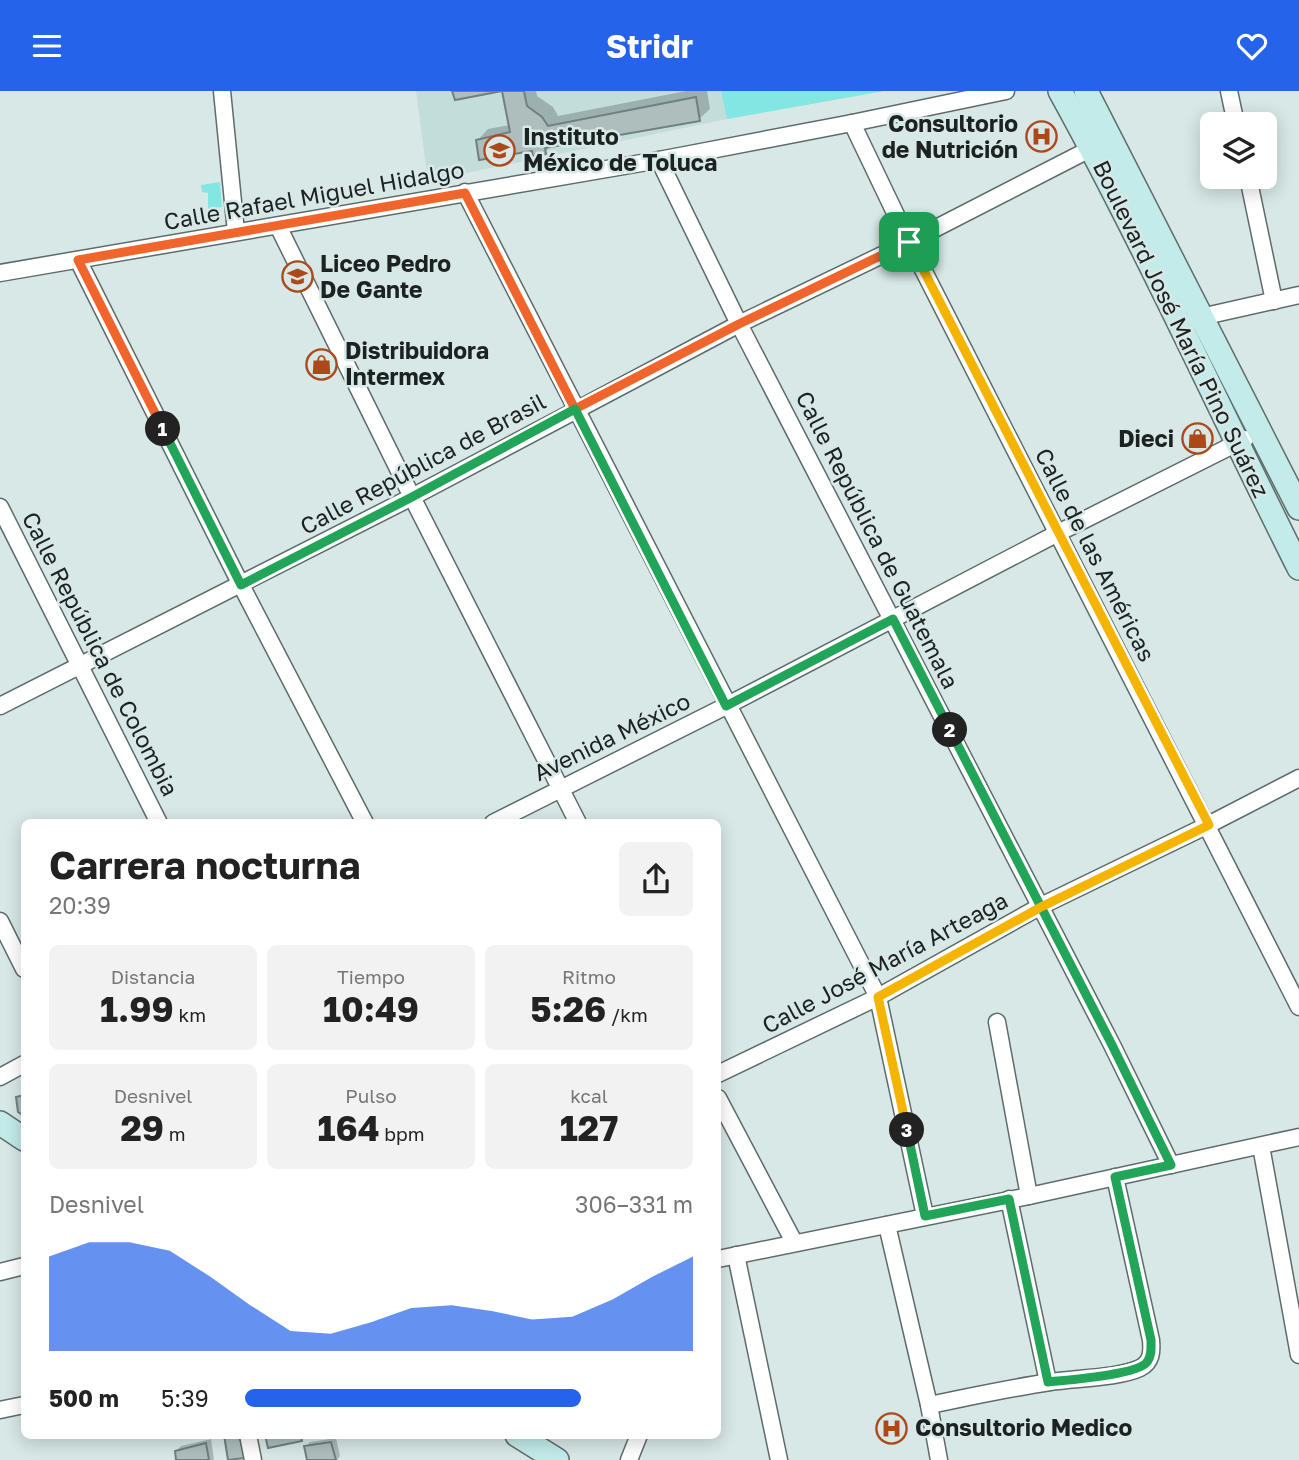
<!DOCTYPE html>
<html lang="es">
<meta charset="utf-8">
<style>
:root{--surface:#fff;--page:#f2f2f2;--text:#222;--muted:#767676;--accent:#2563eb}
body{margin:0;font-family:"Golos Text",sans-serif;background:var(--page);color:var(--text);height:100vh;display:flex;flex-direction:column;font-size:26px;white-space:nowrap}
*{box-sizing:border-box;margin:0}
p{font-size:23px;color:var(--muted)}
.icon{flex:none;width:38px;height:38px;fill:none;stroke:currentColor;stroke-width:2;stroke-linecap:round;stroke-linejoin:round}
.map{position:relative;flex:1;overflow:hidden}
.drawer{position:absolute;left:21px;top:728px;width:700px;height:620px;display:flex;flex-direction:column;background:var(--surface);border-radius:10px;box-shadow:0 4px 18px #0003}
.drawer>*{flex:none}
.buttons{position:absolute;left:1200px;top:21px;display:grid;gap:14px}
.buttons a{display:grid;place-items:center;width:77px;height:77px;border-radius:10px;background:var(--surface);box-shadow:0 4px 18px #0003;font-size:35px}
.pin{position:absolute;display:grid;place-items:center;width:60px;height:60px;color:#fff;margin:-30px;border-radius:14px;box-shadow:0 4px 10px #0006}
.km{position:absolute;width:35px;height:35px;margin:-18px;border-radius:50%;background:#222;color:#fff;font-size:19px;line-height:35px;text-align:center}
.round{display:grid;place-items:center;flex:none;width:74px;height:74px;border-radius:10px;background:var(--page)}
.head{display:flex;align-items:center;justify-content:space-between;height:119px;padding:0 28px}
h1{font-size:38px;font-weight:700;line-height:52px}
.metrics{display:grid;grid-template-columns:repeat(3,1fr);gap:10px;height:119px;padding:7px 28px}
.metrics div{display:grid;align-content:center;border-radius:10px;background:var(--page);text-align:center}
.metrics b{font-size:35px;font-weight:700}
.metrics small{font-size:19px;font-weight:400}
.metrics p{font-size:19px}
.chart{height:196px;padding:14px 28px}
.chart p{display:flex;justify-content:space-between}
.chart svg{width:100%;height:126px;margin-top:7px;fill:var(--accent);opacity:.7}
ul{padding:0 28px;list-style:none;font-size:23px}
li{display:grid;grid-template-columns:112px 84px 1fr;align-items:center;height:52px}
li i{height:18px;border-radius:9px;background:var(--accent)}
header{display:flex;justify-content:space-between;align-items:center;height:91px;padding:0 28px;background:var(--accent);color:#fff;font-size:32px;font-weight:700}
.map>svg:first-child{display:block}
</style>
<header><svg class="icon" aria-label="menu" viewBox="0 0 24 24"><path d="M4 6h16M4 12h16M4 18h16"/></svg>Stridr<svg class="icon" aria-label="heart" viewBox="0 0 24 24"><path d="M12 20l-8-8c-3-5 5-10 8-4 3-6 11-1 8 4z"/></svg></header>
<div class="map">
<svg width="1299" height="1369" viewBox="0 0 1299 1369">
<rect width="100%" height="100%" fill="#d8e8e7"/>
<polygon fill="#c3dddb" points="416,0 884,0 727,28 428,90"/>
<g fill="#82e7e2">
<polygon points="721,0 884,0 727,28"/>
<polygon points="220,91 222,116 208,118 208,102 202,101 201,94"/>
</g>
<g fill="#0003">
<polygon points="504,0 536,0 537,5 553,16 558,25 686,0 707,0 710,18 699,28 552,53 545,61 478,49 488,38 510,34"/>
<polygon points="336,1347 340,1365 337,1369 309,1369 306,1355 310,1351"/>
<polygon points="211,1348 214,1369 178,1369 176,1360 181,1355"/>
</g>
<g fill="#aebebd" stroke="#71807f" stroke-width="2">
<polygon points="452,0 524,0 527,15 542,26 548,35 696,6 700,30 545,57 546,63 533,65 532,60 479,69 476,49 510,41 502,0 455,9"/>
<polygon points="24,1004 24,1025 18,1021 16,1006"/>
<polygon points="224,1344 239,1344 245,1367 228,1369"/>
<polygon points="265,1344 301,1344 302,1350 268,1357"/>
<polygon points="331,1351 336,1369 307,1369 304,1355"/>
<polygon points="206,1352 209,1369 176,1369 175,1360"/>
</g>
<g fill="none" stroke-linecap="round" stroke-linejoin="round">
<defs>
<g id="minor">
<polyline points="222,0 236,141"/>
<polyline points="1229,0 1236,33"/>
<polyline points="852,32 909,151 1299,916"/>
<polyline points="659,69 739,233 1112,954 1171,1074"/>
<polyline points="1248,86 1274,210"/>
<polyline points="465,101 878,906 925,1125"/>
<polyline points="278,135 412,406 578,732"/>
<polyline points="78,169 241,494 365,732"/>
<polyline points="0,182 659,69 852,32 1006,0"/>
<polyline points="1192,228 1299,204"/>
<polyline points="0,416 159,732"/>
<polyline points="0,615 412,406 739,233 909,151 1092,57"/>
<polyline points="493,732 726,615 1058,442 1245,348"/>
<polyline points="0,830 24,878"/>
<polyline points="997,931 1029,1105"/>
<polyline points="718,983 878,906 1041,815 1208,734 1299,687"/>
<polyline points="0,986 24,973"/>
<polyline points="718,1007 794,1151"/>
<polyline points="1261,1055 1299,1264"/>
<polyline points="1009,1108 1048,1291"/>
<polyline points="887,1134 929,1314 939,1369"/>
<polyline points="736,1164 779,1369"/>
<polyline points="718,1168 1029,1105 1299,1046"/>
<polyline points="0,1181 24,1175"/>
<path d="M929 1314C969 1306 1010 1297 1050 1291 1075 1287 1119 1287 1140 1277 1152 1271 1152 1260 1151 1249L1115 1086"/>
<polyline points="0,1319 24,1314"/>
<polyline points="248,1344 253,1369"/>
<polyline points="629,1369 639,1344"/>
</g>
<g id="secondary">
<path d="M1060 0C1146 156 1219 318 1299 477"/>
<polyline points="1086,0 1299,417"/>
<polyline points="0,1032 24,1048"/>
<polyline points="517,1344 557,1369"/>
</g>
</defs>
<use href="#minor" stroke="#5d6c6b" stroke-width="19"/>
<use href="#secondary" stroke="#5d6c6b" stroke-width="26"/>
<use href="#minor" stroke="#fff" stroke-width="16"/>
<use href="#secondary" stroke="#c2ebe9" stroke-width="23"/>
</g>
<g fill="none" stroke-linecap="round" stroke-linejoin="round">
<defs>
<polyline id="split-1" points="163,338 78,169 465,102 575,318 739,233 909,151"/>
<polyline id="split-2" points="163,338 241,494 412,406 575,318 726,615 893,528 950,639"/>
<path id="split-3" d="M907 1039 925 1125 1009 1108 1048 1291C1066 1289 1138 1284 1147 1271 1152 1265 1151 1257 1151 1249L1115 1086 1171 1074 1112 954 950 639"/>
<polyline id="split-4" points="907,1039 878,906 1041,816 1209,734 909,151"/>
</defs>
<use href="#split-1" stroke="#fff" stroke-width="14"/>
<use href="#split-2" stroke="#fff" stroke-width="14"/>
<use href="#split-3" stroke="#fff" stroke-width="14"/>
<use href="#split-4" stroke="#fff" stroke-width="14"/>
<use href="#split-1" stroke="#f0652b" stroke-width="9"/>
<use href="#split-2" stroke="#22a559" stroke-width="9"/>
<use href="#split-3" stroke="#22a559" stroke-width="9"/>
<use href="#split-4" stroke="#f5b400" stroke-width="9"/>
</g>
<defs>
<symbol id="hospital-ring" viewBox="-11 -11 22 22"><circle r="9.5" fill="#d8e8e7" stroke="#ad481b" stroke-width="1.5"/><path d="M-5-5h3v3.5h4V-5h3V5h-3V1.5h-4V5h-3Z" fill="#ad481b"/></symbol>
<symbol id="university-ring" viewBox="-11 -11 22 22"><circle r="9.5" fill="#d8e8e7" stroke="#ad481b" stroke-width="1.5"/><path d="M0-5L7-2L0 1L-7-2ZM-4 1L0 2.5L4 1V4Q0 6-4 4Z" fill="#ad481b"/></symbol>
<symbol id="school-ring" viewBox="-11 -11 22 22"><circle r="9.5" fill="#d8e8e7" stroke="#ad481b" stroke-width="1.5"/><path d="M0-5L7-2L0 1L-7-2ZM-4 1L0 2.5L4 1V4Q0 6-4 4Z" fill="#ad481b"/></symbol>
<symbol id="shop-ring" viewBox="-11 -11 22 22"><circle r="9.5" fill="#d8e8e7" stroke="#ad481b" stroke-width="1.5"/><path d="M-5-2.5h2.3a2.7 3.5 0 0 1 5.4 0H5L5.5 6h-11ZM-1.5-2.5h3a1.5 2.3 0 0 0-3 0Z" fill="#ad481b"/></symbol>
</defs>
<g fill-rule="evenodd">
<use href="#hospital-ring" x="1024" y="28" width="35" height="35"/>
<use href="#university-ring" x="482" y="42" width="35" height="35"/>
<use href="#school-ring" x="280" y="168" width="35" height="35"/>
<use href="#shop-ring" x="304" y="256" width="35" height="35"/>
<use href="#shop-ring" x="1180" y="330" width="35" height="35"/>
<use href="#hospital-ring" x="874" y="1320" width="35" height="35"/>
</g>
<g text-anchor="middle" stroke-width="5" stroke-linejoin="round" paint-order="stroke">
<g font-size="23" font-weight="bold" fill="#1c2222" stroke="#d8e8e7" text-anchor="start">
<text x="1018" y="41" text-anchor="end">Consultorio<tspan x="1018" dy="26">de Nutrición</tspan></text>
<text x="523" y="54">Instituto<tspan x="523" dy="26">México de Toluca</tspan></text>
<text x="320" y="181">Liceo Pedro<tspan x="320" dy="26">De Gante</tspan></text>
<text x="345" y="268">Distribuidora<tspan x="345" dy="26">Intermex</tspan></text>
<text x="1174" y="356" text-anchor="end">Dieci</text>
<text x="915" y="1345">Consultorio Medico</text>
</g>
<g font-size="23" fill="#1c2222" stroke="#d8e8e7">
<text transform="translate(314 105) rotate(-10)" y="8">Calle Rafael Miguel Hidalgo</text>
<text transform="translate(1181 238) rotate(64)" y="8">Boulevard José María Pino Suárez</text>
<text transform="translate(423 373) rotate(-28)" y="8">Calle República de Brasil</text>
<text transform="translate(877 449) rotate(63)" y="8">Calle República de Guatemala</text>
<text transform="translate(1095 464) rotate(63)" y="8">Calle de las Américas</text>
<text transform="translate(100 563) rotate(63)" y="8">Calle República de Colombia</text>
<text transform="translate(612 646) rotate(-26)" y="8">Avenida México</text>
<text transform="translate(885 872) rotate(-28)" y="8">Calle José María Arteaga</text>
</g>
</g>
</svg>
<div class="buttons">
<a><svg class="icon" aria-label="layers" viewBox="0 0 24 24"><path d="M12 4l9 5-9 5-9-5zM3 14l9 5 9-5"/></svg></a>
</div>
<div class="pin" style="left:909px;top:151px;background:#1e9e55"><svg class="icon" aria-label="arrive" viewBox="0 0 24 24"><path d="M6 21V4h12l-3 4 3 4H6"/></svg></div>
<b class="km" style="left:163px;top:338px">1</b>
<b class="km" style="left:950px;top:639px">2</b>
<b class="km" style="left:907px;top:1039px">3</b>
<section class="drawer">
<div class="head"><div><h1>Carrera nocturna</h1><p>20:39</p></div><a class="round"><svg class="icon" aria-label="share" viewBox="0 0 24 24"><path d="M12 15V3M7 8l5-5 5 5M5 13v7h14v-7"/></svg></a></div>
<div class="metrics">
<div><p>Distancia</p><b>1.99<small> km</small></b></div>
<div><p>Tiempo</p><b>10:49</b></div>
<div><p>Ritmo</p><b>5:26<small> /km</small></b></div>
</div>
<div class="metrics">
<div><p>Desnivel</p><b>29<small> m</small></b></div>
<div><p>Pulso</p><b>164<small> bpm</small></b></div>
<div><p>kcal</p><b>127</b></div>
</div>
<div class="chart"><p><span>Desnivel</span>306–331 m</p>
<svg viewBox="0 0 160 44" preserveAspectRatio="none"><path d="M0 44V11L10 6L20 6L30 9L40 18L50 28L60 37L70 38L80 34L90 29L100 28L110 30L120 33L130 32L140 26L150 18L160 11V44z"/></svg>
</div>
<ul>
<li><b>500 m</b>5:39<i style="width:75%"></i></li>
</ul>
</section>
</div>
